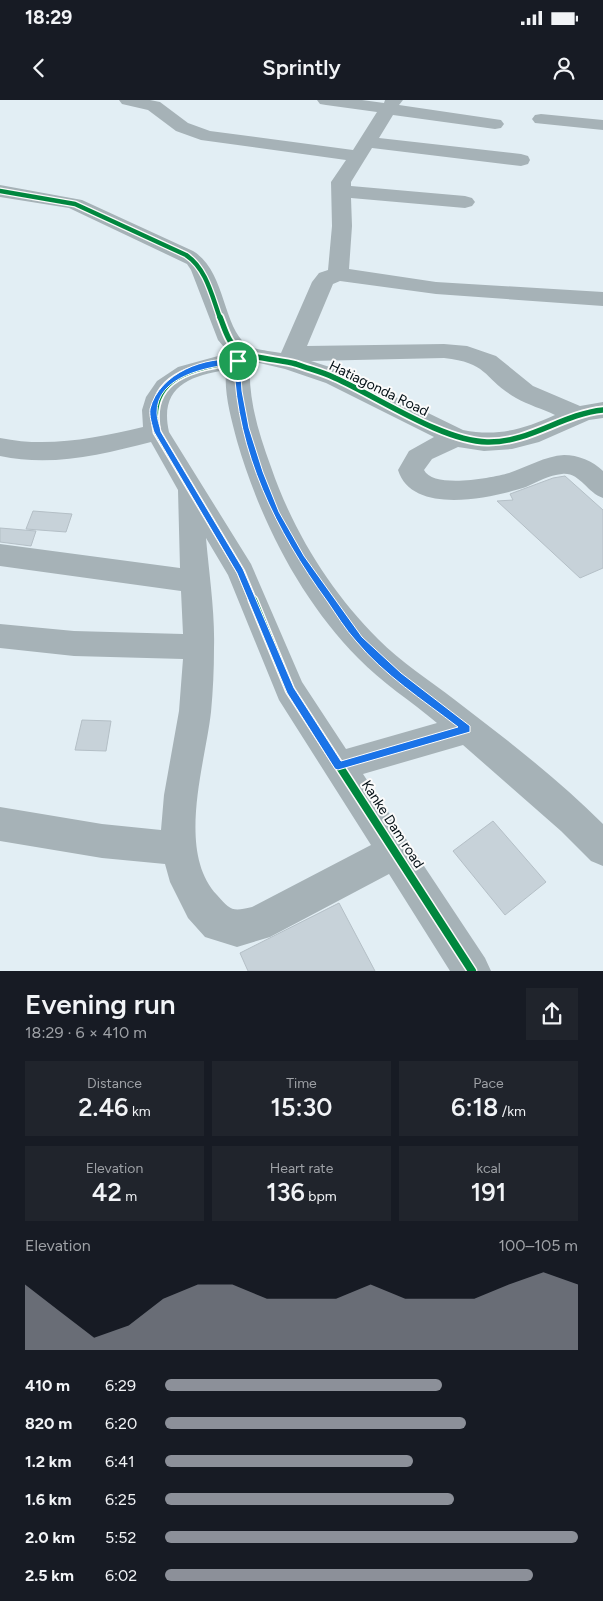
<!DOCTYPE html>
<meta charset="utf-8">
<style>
:root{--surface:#171b24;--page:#20242c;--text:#f1f3f6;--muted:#9ea1a6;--accent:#8c9099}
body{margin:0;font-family:Figtree,sans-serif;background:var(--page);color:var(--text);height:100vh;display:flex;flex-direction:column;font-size:19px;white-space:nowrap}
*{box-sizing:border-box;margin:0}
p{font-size:16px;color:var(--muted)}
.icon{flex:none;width:28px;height:28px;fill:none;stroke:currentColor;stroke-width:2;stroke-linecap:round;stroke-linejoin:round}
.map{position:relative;height:871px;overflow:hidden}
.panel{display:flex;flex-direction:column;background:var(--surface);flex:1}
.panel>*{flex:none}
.pin{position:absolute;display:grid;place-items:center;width:42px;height:42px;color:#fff;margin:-21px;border:2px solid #fff;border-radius:50%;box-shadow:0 1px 5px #0007}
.round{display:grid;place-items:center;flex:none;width:52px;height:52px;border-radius:0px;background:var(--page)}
.head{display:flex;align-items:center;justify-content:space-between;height:85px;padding:0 25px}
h1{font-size:28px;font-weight:600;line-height:38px}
.stats{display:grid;grid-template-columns:repeat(3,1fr);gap:8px;height:85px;padding:5px 25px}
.stats div{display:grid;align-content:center;border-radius:0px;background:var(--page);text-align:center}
.stats b{font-size:25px;font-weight:600}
.stats small{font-size:14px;font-weight:400}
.stats p{font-size:14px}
.chart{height:140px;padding:10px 25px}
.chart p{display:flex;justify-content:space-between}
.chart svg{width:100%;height:90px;margin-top:5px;fill:var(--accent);opacity:.7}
ul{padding:0 25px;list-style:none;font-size:16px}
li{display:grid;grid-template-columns:80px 60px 1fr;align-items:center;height:38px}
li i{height:12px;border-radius:6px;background:var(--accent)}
.status{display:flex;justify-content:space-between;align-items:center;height:35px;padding:0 25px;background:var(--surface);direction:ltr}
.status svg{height:14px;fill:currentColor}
header{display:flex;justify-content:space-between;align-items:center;height:65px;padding:0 25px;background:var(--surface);font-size:22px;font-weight:600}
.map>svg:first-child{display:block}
</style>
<div class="status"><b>18:29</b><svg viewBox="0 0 49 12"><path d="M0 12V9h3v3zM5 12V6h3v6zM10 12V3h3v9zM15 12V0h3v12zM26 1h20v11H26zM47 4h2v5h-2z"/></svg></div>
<header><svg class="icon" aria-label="back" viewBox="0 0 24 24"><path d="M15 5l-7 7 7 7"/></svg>Sprintly<svg class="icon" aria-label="person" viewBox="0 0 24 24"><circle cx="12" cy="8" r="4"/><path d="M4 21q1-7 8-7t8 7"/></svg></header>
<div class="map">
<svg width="603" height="871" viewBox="0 0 603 871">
<rect width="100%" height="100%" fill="#e2eef4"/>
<g fill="#c7d2d9" stroke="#b4bfc6">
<polygon points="565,376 603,410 603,468 580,478 497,401 513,400 510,394 553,378"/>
<polygon points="33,411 72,414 66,432 26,429"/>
<polygon points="0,428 36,431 31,446 0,442"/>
<polygon points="82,620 111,621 106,651 75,650"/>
<polygon points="493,721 546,782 505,815 453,751"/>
<polygon points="339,803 375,871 248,871 240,853"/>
</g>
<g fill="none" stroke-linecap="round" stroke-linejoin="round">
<g fill="#a6b2b7" fill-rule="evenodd">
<path d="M119 0H150L160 2 188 23 210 31 353 50 377 12 326 5 320 4 317 0H362L384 3 385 0H403L399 5 501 20 504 24 501 28 495 29 393 15 379 38 521 54 528 56 530 60 528 64 521 66 372 48 351 82V86L465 96 472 98 475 102 472 106 465 108 351 98 352 126 349 169 436 182 603 192V206L436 194 340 181 333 184 307 246 444 244 467 246 496 256 533 286 580 306 603 302V318L589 320 539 342 512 349 484 351 458 347 432 359 424 370C433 389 492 378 509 373 527 367 545 356 564 355 578 355 593 361 603 371V398C587 393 580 372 562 374 549 375 537 382 526 387 492 398 412 416 398 370L409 351 434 337 326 283 285 269 251 261 250 264C248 300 259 334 271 367 293 431 330 491 378 539 401 562 429 580 455 600 506 639 558 679 603 724V766L591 761 561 731 463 645 363 674 485 858 491 871H450L389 774 270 837 237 847 205 837 188 818 170 782 165 764 102 758 0 741V707L102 724 161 730 164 695 179 611 183 559 74 556 0 548V524L74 531 183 534 181 491 0 466V444L180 468 178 390 151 342C100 355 52 367 0 356V338C49 348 95 338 143 327L142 310 146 297 157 281 178 267 229 253 218 240 191 170 187 164 69 108 0 97V85L82 100 193 151C226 171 222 226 247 245 255 250 271 251 281 253L312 182 319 173 328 170 332 126 331 82 346 60 201 40 176 31 148 10 122 4ZM444 258C490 263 483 279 516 298 528 305 543 309 555 315 524 329 498 337 463 330L342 271 311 261ZM226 270C224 294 231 318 237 341 260 420 300 499 358 558 382 583 411 601 437 623L346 649 302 582 251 464 169 332C159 288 188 276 226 270ZM206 438 228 475 279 600 371 745 252 807C232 812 230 810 217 795 176 751 205 665 211 612 213 591 214 569 214 548 215 511 209 474 206 438Z"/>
<polygon points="541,14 603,20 603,30 535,23 532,19 535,15"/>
</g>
<defs>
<path id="cycleway-far2" d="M0 91 75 104 186 155C206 168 212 196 220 218"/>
<g id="cycleway-far1">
<path d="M220 217C225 229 228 244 241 252 251 258 282 260 296 264 309 269 323 272 335 278 378 297 442 341 487 342 530 343 562 314 603 310"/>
<path d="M238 261C195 267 145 276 157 332L241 472 253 501"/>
</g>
<polyline id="cycleway" points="253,500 290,590 472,871"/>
</defs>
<use href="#cycleway-far2" stroke="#fbfbfb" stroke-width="7"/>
<use href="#cycleway-far1" stroke="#fbfbfb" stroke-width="9"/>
<use href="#cycleway" stroke="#fbfbfb" stroke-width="11"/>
<use href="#cycleway-far2" stroke="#00873e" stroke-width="4.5"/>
<use href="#cycleway-far1" stroke="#00873e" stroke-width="5.5"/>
<use href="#cycleway" stroke="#00873e" stroke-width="8"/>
</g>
<path fill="#1a73e8" stroke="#fff" fill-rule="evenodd" d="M240 260 242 291 249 328 263 372 279 412 304 456 362 537 401 573 470 626V632L338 670 335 669 287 593 237 473 154 332C152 325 149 316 150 309 159 273 206 255 240 260ZM234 264C237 352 276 431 327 501 336 514 345 529 356 541 384 575 423 600 458 627L341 661 294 588 243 469 161 332C160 326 157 319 157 313 156 276 208 267 234 264Z"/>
<g text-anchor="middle" stroke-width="4" stroke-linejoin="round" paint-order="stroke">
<g font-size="14" fill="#020e14" stroke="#fbfbfb">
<text transform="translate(379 288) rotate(26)" y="5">Hatiagonda Road</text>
<text transform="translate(393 724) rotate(57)" y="5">Kanke Dam road</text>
</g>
</g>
</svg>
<div class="pin" style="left:238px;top:261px;background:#1e9e55"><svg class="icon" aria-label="arrive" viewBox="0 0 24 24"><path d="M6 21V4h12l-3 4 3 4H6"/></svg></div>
</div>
<section class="panel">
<div class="head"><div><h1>Evening run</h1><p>18:29 · 6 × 410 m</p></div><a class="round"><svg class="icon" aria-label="share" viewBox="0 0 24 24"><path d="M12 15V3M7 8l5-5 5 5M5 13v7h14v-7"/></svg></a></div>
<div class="stats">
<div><p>Distance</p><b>2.46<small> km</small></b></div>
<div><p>Time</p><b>15:30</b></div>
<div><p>Pace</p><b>6:18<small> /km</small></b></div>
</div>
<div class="stats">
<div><p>Elevation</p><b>42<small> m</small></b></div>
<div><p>Heart rate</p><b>136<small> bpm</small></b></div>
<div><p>kcal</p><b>191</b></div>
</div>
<div class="chart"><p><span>Elevation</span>100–105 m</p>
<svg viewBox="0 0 160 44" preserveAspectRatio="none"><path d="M0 44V12L10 25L20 38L30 32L40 19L50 12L60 12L70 19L80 19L90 19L100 12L110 19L120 19L130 19L140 12L150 6L160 12V44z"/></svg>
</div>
<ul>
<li><b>410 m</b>6:29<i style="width:67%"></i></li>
<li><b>820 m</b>6:20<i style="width:73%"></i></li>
<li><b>1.2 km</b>6:41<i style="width:60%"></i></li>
<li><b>1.6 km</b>6:25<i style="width:70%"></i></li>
<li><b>2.0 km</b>5:52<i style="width:100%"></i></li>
<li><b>2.5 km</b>6:02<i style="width:89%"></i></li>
</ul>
</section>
